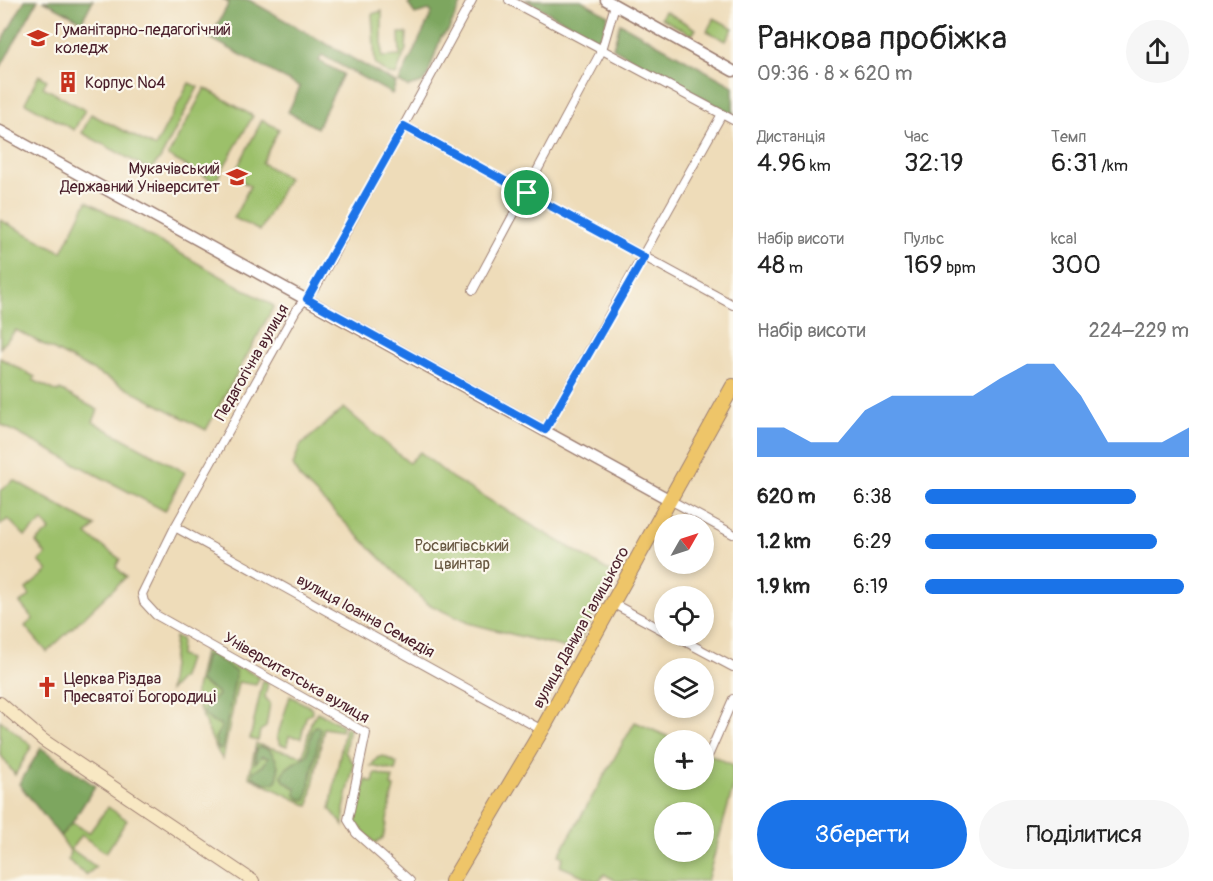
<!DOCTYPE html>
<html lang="uk">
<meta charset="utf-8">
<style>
:root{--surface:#fff;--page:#f6f6f6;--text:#222;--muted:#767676;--accent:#1a73e8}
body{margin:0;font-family:Pangolin,sans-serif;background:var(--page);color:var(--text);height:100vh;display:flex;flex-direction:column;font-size:22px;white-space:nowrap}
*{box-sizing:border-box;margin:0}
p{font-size:20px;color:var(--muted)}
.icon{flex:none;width:33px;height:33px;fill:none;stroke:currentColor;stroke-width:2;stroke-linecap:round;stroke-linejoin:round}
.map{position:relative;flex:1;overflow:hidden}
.sheet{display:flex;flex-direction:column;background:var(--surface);width:480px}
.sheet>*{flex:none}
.needle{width:39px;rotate:51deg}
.fabs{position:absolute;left:654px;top:514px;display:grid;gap:12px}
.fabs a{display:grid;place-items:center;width:60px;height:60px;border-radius:50%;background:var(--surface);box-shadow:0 3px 9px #0003;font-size:30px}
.pin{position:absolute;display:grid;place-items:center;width:51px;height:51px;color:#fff;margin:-26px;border:3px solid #fff;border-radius:50%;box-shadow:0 2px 6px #0007}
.round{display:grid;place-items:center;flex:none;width:63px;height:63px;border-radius:32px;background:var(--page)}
.headline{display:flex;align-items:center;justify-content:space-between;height:102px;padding:0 24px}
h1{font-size:33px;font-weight:600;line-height:45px}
.figures{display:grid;grid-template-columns:repeat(3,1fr);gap:9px;height:102px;padding:6px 24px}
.figures div{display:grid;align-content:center}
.figures b{font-size:26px;font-weight:600}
.figures small{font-size:16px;font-weight:400}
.figures p{font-size:16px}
.chart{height:168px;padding:12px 24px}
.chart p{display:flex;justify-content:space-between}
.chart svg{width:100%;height:108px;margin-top:6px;fill:var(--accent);opacity:.7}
.button{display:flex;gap:12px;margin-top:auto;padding:12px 24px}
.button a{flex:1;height:69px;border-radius:36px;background:var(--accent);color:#fff;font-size:24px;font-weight:600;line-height:69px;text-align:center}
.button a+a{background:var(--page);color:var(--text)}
ul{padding:0 24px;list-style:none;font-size:20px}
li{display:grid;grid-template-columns:96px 72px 1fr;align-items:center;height:45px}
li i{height:15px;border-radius:8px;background:var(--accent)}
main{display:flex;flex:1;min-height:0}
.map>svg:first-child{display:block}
</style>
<main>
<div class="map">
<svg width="733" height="881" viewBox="0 0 733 881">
<rect width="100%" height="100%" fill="#fbf7ec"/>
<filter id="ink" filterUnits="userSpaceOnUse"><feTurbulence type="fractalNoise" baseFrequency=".0167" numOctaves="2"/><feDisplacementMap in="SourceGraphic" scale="12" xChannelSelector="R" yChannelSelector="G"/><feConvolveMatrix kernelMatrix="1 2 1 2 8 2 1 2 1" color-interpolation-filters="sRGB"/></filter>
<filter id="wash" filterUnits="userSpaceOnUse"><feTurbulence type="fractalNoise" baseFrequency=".008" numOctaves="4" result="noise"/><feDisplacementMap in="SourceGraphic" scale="24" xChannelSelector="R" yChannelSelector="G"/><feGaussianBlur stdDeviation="1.35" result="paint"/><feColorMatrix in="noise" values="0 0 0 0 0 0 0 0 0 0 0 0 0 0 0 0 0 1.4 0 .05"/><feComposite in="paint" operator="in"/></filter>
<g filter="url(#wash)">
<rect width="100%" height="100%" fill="#eedcb9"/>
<g fill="#9cc06a" stroke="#73704a" stroke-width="1.5" fill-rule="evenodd">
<polygon points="382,11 382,57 400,56 399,33 407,33 406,49 396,75 388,74 375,64 372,14"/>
<polygon points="665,11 696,29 692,35 661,18"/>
<polygon points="714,18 733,28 726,41 707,31"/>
<polygon points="39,75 47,80 43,87 85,110 74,130 25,103"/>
<polygon points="189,83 198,87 160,159 150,170 82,133 91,114 155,147"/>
<polygon points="205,88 253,116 215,182 168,156"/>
<polygon points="262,120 279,129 262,163 288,178 260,231 234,218 250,186 233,176"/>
<polygon points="87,201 274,306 206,430 16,330 0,348 0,220 62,252"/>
<polygon points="0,358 35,377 33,380 58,392 60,390 98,410 93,422 185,472 165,511 0,424"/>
<polygon points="344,408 409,463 420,452 452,478 616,575 574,650 468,623 426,603 299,477 293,465 300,446"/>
<polygon points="14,480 95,526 87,535 120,559 116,567 126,577 47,652 25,626 33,619 20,603 30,596 26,589 48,571 39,561 46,555 36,542 50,530 43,521 25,536 8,519 0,525 0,491"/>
<polygon points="175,637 181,639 180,656 188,659 182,677 169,691"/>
<path d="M205 648 259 677 256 685 238 682 223 759C213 750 204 714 194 698Z"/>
<polygon points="263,680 268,682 265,697 270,703 266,727 260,731 258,741 250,739"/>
<polygon points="290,696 312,708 312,712 306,717 301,738 289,736 287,746 280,744 277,737"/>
<polygon points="317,712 342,725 341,731 324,728 309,806 249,777 256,744 303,756 311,722"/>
<polygon points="0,720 32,746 15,775 0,754"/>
<path d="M635 722 678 741H664V780H704V752L733 765V788L707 881H616L604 874 600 881H595L560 866 563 857 559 855ZM664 813H704V852H664Z"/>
<polygon points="345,727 349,728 345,752 354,764 344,809 344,826 330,809"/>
<polygon points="383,756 397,763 395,771 371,766 377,758"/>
<polygon points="375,773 393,778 391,786 394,787 383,838 375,843 355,823 366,780 373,782"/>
<polygon points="108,807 127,820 106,853 81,835 71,849 96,867 86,875 68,860 70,851 60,836 72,823 89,833"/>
</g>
<g fill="#7da65e" stroke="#646244" stroke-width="1.5">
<polygon points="25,0 38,0 0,68 0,45"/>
<polygon points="43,0 93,0 82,21"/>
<polygon points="224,0 249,0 396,83 392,94 322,55 319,61 343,74 317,128 288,112 300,87 210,38 229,3"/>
<polygon points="415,0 463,0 448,31 441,37 427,77 422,83 408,87 399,82 432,13 429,10 415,14 408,4"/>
<polygon points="526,0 581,0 608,15 600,41"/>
<polygon points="620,23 733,86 733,115 613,48"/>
<polygon points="210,654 236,672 222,750 218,748 215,738 221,728 220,724 212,722 204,714 205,707 218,695 217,692 200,682 205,657"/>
<path d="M316 726 320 728V733L308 792 306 800 300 799 295 794 296 788C262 774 300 761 307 755L312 730Z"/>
<path d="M260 747 269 749C278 760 282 771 275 783H265L253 777V771L263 766 268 758 262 756 255 763 256 749Z"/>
<polygon points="41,748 95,786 72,823 60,836 19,784"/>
</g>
</g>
<g filter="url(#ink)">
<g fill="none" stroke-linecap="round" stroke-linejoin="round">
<defs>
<g id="minor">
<polyline points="509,0 733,120"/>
<polyline points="404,126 733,305"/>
<polyline points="473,290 602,50 615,5"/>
<polyline points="545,430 722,114"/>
<polyline points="670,500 733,534"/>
<polyline points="175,527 542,730"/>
<polyline points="612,603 664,631"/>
<polyline points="675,636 733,667"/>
<polyline points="709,754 733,699"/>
<polyline points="410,881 356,833 348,820 366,733 156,615 144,602 142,594 175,527 296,310 317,285 472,0"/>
</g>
<g id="tertiary">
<polyline points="606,0 733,71"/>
<polyline points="0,131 670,500"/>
</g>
<polyline id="secondary" points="0,703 43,740 253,881"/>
<polyline id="primary" points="452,881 542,730 733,386"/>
</defs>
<use href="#minor" stroke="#9c7e72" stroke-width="10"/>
<use href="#tertiary" stroke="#9c7e72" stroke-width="13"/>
<use href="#secondary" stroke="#9c7e72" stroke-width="14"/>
<use href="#primary" stroke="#9c7e72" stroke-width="16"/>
<use href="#minor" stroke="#fff" stroke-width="8"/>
<use href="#tertiary" stroke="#fff" stroke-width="10"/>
<use href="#secondary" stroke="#f8e8c3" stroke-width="12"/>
<use href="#primary" stroke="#eec569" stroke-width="14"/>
</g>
</g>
<g fill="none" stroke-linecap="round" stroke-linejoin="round" filter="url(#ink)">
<defs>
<polygon id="route" points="404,126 644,257 545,430 307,299"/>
</defs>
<use href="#route" stroke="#fff" stroke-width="12"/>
<use href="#route" stroke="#1a73e8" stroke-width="8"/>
</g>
<defs>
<symbol id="university-bare" viewBox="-9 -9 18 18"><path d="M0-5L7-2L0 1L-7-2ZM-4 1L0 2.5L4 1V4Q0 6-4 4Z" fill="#c8321e" stroke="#fbf7ec" stroke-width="2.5" paint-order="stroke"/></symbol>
<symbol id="building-bare" viewBox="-9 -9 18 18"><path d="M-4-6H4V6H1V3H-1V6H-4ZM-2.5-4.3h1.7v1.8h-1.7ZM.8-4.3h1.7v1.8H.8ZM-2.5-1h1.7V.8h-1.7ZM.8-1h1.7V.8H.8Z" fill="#c8321e" stroke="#fbf7ec" stroke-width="2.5" paint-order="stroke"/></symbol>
<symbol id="church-bare" viewBox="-9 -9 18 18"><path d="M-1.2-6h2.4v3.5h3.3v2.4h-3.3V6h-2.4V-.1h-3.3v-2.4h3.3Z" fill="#c8321e" stroke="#fbf7ec" stroke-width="2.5" paint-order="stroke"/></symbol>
</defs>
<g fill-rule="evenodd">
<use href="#university-bare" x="23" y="23" width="30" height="30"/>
<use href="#building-bare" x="53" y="67" width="30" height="30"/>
<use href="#university-bare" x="222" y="162" width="30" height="30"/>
<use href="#church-bare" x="32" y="672" width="30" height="30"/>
</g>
<g text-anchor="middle" stroke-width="4.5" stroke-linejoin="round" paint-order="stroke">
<g font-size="16" fill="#4a1f2b" stroke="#fbf7ec" text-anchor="start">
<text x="55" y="35">Гуманітарно-педагогічний<tspan x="55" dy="18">коледж</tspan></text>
<text x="85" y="88">Корпус №4</text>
<text x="220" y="174" text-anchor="end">Мукачівський<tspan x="220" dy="18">Державний Університет</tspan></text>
<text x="64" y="684">Церква Різдва<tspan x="64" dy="18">Пресвятої Богородиці</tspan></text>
</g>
<g font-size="16" fill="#4a1f2b" stroke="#fbf7ec">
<text transform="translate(251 362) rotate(-60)" y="6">Педагогічна вулиця</text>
<text transform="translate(366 615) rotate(29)" y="6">вулиця Іоанна Семедія</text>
<text transform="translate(580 627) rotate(-61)" y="6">вулиця Данила Галицького</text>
<text transform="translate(297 677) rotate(30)" y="6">Університетська вулиця</text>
</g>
<g font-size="16" fill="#675741" stroke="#fbf7ec">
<text x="462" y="551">Росвигівський<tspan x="462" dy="18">цвинтар</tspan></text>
</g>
</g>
</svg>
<div class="fabs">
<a><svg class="needle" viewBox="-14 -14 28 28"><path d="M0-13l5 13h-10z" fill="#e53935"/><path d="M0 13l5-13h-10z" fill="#767676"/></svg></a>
<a><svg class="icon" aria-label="locate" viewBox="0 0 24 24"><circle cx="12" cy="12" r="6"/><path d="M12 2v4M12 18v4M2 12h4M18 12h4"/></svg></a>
<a><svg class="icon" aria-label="layers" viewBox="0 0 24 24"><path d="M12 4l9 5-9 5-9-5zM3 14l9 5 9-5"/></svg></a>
<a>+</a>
<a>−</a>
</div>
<div class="pin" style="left:527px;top:193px;background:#1e9e55"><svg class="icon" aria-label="arrive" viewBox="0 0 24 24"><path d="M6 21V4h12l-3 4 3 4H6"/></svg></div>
</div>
<section class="sheet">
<div class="headline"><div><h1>Ранкова пробіжка</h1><p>09:36 · 8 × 620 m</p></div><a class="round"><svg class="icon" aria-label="share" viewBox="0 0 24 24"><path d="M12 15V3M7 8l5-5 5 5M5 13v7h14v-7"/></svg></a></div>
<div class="figures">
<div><p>Дистанція</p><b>4.96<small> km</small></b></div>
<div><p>Час</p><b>32:19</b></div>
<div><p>Темп</p><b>6:31<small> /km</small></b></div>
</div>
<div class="figures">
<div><p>Набір висоти</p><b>48<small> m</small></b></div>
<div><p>Пульс</p><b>169<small> bpm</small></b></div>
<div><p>kcal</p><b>300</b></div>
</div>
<div class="chart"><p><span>Набір висоти</span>224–229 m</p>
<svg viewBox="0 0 160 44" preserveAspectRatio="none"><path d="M0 44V32L10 32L20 38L30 38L40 25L50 19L60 19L70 19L80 19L90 12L100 6L110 6L120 19L130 38L140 38L150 38L160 32V44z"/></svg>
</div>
<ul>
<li><b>620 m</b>6:38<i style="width:80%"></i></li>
<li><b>1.2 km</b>6:29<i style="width:88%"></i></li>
<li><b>1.9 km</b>6:19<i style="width:98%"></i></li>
</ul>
<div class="button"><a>Зберегти</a><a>Поділитися</a></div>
</section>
</main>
